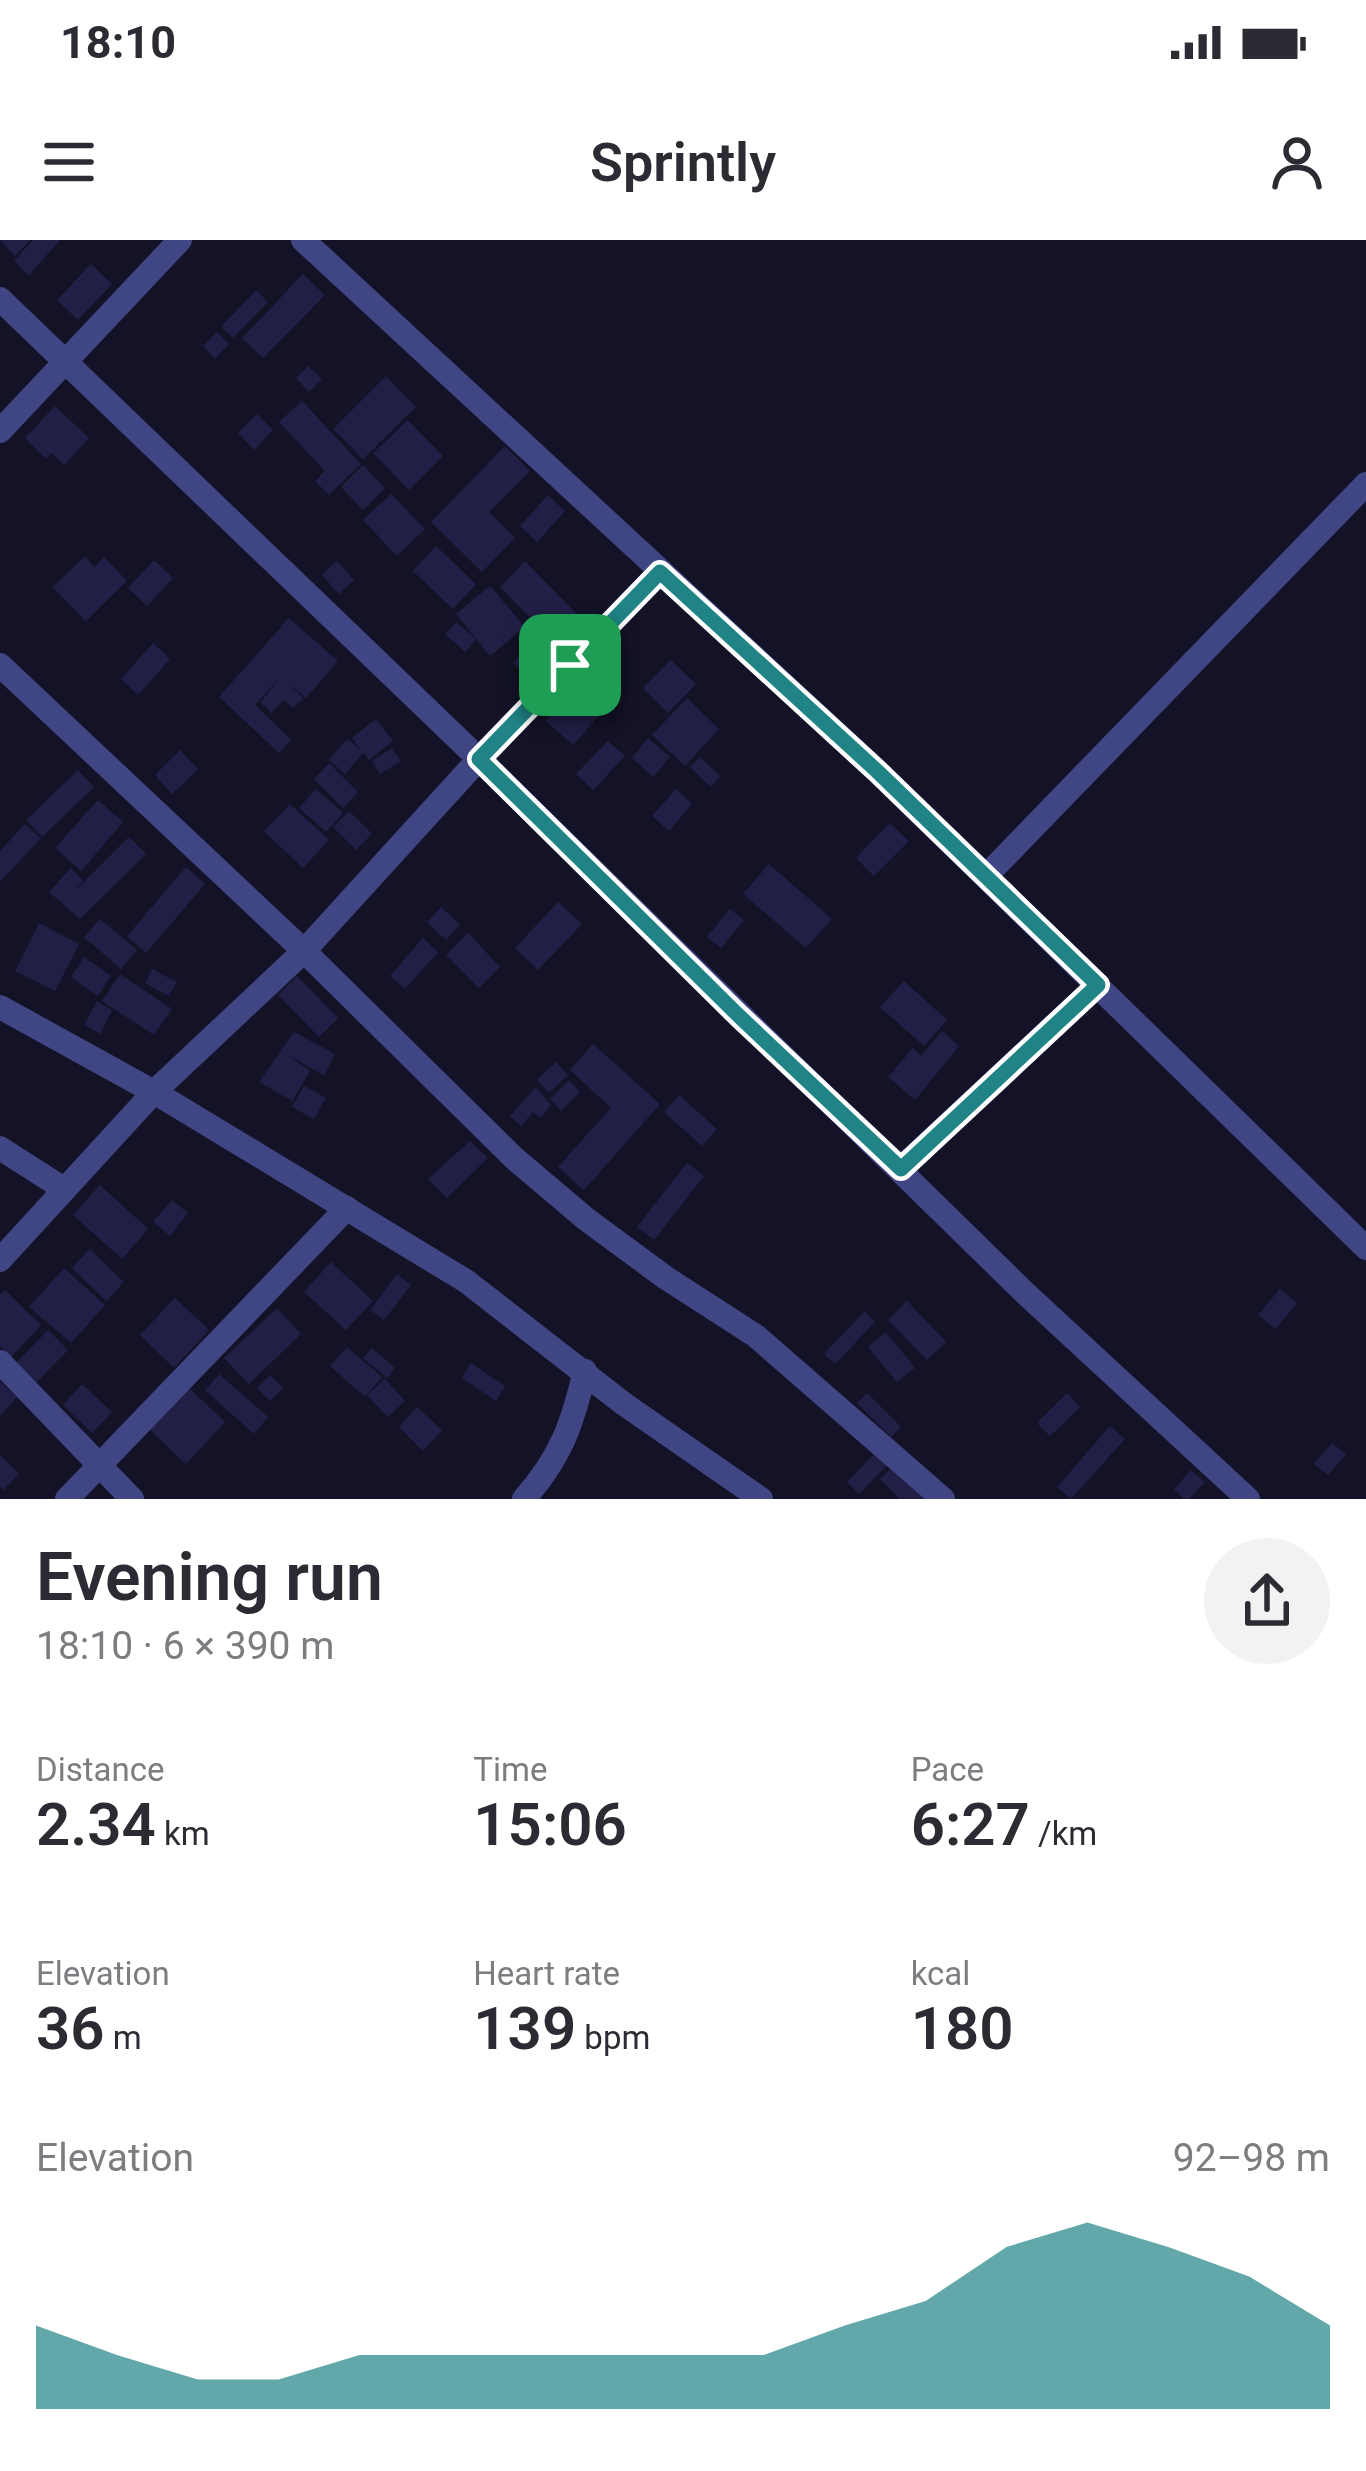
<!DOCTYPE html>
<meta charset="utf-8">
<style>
:root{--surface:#fff;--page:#f2f2f3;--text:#2b2b33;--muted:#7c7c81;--accent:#208386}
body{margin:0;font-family:Roboto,sans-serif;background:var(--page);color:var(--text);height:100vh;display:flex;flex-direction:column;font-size:45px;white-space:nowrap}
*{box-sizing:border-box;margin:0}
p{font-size:39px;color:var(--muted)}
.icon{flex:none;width:66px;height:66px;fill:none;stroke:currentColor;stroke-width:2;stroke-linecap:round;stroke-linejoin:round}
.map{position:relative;height:1259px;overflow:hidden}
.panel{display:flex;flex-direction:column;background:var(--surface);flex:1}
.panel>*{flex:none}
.pin{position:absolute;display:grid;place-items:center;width:102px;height:102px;color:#fff;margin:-51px;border-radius:24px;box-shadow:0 6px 18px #0006}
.round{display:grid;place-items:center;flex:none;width:126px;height:126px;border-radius:63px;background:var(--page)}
.headline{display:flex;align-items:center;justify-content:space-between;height:204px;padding:0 36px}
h1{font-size:66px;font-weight:600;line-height:90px}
.figures{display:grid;grid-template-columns:repeat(3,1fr);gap:18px;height:204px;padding:12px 36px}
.figures div{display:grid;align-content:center}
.figures b{font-size:60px;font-weight:600}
.figures small{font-size:33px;font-weight:400}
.figures p{font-size:33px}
.chart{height:336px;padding:24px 36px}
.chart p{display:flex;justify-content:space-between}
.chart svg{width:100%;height:216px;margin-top:12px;fill:var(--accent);opacity:.7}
.status{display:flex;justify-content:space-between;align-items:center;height:84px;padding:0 60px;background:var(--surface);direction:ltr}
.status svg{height:33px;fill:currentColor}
header{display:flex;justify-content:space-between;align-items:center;height:156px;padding:0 36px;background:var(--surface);font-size:54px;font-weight:600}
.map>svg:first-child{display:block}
</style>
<div class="status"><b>18:10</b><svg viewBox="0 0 49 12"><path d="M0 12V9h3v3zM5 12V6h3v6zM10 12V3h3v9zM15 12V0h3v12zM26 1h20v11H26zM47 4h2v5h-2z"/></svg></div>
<header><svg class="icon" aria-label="menu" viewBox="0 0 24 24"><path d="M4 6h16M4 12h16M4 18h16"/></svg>Sprintly<svg class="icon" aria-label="person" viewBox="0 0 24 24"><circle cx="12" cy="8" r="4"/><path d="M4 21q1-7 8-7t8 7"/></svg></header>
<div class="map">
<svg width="1366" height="1259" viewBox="0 0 1366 1259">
<rect width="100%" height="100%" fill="#131227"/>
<g fill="#221f47">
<polygon points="0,0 30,0 15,16"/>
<polygon points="33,0 60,0 29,35 14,21"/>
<polygon points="91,24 112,44 78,80 57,60"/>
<polygon points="303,34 325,55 263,118 242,98"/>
<polygon points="256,50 268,62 233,98 221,87"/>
<polygon points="217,92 229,104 215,119 203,106"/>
<polygon points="308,126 322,139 309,152 296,138"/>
<polygon points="386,136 416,167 363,219 333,189"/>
<polygon points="302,161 361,224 329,255 315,241 325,231 279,182"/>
<polygon points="55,166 89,198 64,225 51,213 46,219 25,198"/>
<polygon points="257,174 273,190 254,210 238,193"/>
<polygon points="408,180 443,216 409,250 373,213"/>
<polygon points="505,206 530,231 489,272 515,298 482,332 431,282"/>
<polygon points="363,225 385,248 363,270 341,247"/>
<polygon points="391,254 425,289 397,316 363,280"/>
<polygon points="548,255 565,271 537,302 520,286"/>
<polygon points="436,306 476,344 453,369 413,331"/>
<polygon points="85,316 94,327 104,317 127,341 86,381 53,347"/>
<polygon points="154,320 173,338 147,366 128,348"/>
<polygon points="337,321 354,340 339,354 322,335"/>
<polygon points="525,321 578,375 553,401 500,347"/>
<polygon points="490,346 525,387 490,416 456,374"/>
<polygon points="289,378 338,421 306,458 287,442 303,458 293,468 284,460 271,473 261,462 281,436 255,465 291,500 279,513 219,457"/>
<polygon points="456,382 476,399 465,412 445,394"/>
<polygon points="535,400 551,416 529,438 513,423"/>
<polygon points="153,403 170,419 138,455 121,439"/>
<polygon points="671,420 696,444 668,473 643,448"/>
<polygon points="585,437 612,461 573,505 546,481"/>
<polygon points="687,458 719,489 685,526 652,495"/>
<polygon points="376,479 393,501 369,520 352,498"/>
<polygon points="648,498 670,517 653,537 632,518"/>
<polygon points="347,499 364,512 345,534 329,520"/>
<polygon points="608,501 625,516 593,550 576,534"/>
<polygon points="392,508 401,521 380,534 372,521"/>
<polygon points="180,510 198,529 172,554 155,535"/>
<polygon points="700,517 720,536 711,547 690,527"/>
<polygon points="329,523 358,552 343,568 314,539"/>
<polygon points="78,530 94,547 42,597 26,580"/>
<polygon points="316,549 343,573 326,592 299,568"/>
<polygon points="676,549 692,564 669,591 652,576"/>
<polygon points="98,560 123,582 81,631 55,608"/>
<polygon points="290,564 329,600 303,628 264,591"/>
<polygon points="349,571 372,594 356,610 333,587"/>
<polygon points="890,583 909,601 874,636 856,618"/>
<polygon points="25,584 41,598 0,642 0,611"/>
<polygon points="129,597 146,614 80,679 49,652 71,628 83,640 75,651"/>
<polygon points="769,624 832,679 806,708 743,654"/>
<polygon points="186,627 205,644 146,713 127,696"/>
<polygon points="558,662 582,684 538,730 515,708"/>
<polygon points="441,667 460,685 446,700 427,682"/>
<polygon points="730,669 744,680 721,708 707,697"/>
<polygon points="100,679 137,710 121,729 84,697"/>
<polygon points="39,683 79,704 55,751 15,731"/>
<polygon points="468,693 500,727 479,748 446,715"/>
<polygon points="423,698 438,712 405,749 390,736"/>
<polygon points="84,717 111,736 98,756 71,737"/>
<polygon points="152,729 177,742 169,756 145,743"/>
<polygon points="120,734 172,769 154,795 102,761"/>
<polygon points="297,736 338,778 319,797 278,755"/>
<polygon points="904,741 947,780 924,806 880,767"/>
<polygon points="97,761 112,770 100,794 84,785"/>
<polygon points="942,791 959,806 915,860 888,837 913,808 921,816"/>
<polygon points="294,792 335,814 324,835 287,815 310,831 292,861 259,842"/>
<polygon points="593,804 660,864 584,950 558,927 611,868 570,830"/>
<polygon points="556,822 568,835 549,853 537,840"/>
<polygon points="569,840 580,852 561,871 550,859"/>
<polygon points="304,846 326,858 314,879 292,867"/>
<polygon points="536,847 551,865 541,878 533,872 521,886 510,876"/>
<polygon points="679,855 717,889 702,906 664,872"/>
<polygon points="470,901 488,918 447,958 428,939"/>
<polygon points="687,923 704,936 654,1000 637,987"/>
<polygon points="100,945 148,989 122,1019 73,975"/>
<polygon points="172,960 188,973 170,996 153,982"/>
<polygon points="90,1009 124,1042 106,1061 72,1028"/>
<polygon points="331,1022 373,1061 346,1090 304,1052"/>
<polygon points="64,1028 105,1065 71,1103 29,1067"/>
<polygon points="397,1034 411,1045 384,1080 370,1070"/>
<polygon points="1280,1049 1297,1063 1276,1089 1258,1075"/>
<polygon points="5,1050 41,1085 11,1117 0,1106 0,1055"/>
<polygon points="175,1058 209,1090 174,1128 140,1095"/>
<polygon points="907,1061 946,1102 927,1120 888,1080"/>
<polygon points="277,1068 301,1094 249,1144 224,1118"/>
<polygon points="865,1071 875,1082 835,1124 824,1114"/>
<polygon points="48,1090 68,1110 25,1154 5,1134"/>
<polygon points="886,1092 915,1128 897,1142 868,1107"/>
<polygon points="347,1107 382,1137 365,1157 330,1126"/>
<polygon points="372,1108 395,1128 387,1138 363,1118"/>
<polygon points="471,1123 505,1146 496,1161 462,1138"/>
<polygon points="219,1134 268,1177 254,1194 205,1150"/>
<polygon points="270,1135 283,1148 270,1161 257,1148"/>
<polygon points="385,1139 405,1161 388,1177 367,1155"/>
<polygon points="0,1142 17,1157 0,1176"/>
<polygon points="82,1144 112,1172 92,1193 63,1165"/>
<polygon points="185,1144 225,1182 186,1224 146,1186"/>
<polygon points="867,1153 901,1187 891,1197 857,1163"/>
<polygon points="1067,1153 1080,1167 1050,1196 1037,1183"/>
<polygon points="417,1167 442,1190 423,1211 399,1187"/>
<polygon points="1110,1186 1125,1199 1071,1259 1057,1247"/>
<polygon points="1332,1203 1346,1214 1328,1235 1314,1224"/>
<polygon points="880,1208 892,1220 859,1254 847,1242"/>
<polygon points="0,1215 19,1234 3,1250 0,1247"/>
<polygon points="897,1223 933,1259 900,1259 880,1239"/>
<polygon points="1191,1230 1205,1242 1189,1259 1184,1259 1174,1249"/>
</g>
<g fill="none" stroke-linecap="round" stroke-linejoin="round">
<g stroke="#404583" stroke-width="24">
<polyline points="303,0 877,531 1366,1008"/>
<polyline points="0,59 479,519 1024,1052 1248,1259"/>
<polyline points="0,191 180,0"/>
<polyline points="0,425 304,711 514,918 586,979 666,1038 756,1096 943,1259"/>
<polyline points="986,636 1366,244"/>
<polyline points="0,767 154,852 466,1041 624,1164 761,1259"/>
<polyline points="0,908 64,949"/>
<polyline points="900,929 1098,745"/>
<polyline points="0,1020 154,852 304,711 479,519 660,332"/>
<polyline points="0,1122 132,1259"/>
<polyline points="67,1259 347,968"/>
<path d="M524 1259C561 1217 572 1185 585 1131"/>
</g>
</g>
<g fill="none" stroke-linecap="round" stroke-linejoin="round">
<defs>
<polygon id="route" points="660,332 877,531 1098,745 901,929 739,776 479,519"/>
</defs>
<use href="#route" stroke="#fff" stroke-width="24"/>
<use href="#route" stroke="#208386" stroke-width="15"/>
</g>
</svg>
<div class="pin" style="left:570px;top:425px;background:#1e9e55"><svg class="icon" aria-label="arrive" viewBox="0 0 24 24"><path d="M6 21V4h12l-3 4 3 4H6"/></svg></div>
</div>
<section class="panel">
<div class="headline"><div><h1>Evening run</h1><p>18:10 · 6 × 390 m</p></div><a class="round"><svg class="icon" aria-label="share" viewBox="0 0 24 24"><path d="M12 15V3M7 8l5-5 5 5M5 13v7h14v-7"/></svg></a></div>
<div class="figures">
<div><p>Distance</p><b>2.34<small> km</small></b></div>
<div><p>Time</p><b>15:06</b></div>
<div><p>Pace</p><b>6:27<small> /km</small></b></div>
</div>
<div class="figures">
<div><p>Elevation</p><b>36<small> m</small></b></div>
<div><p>Heart rate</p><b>139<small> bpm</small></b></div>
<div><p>kcal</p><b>180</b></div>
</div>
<div class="chart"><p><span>Elevation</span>92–98 m</p>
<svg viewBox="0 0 160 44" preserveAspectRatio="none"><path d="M0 44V27L10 33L20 38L30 38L40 33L50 33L60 33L70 33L80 33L90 33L100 27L110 22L120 11L130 6L140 11L150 17L160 27V44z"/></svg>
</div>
</section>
